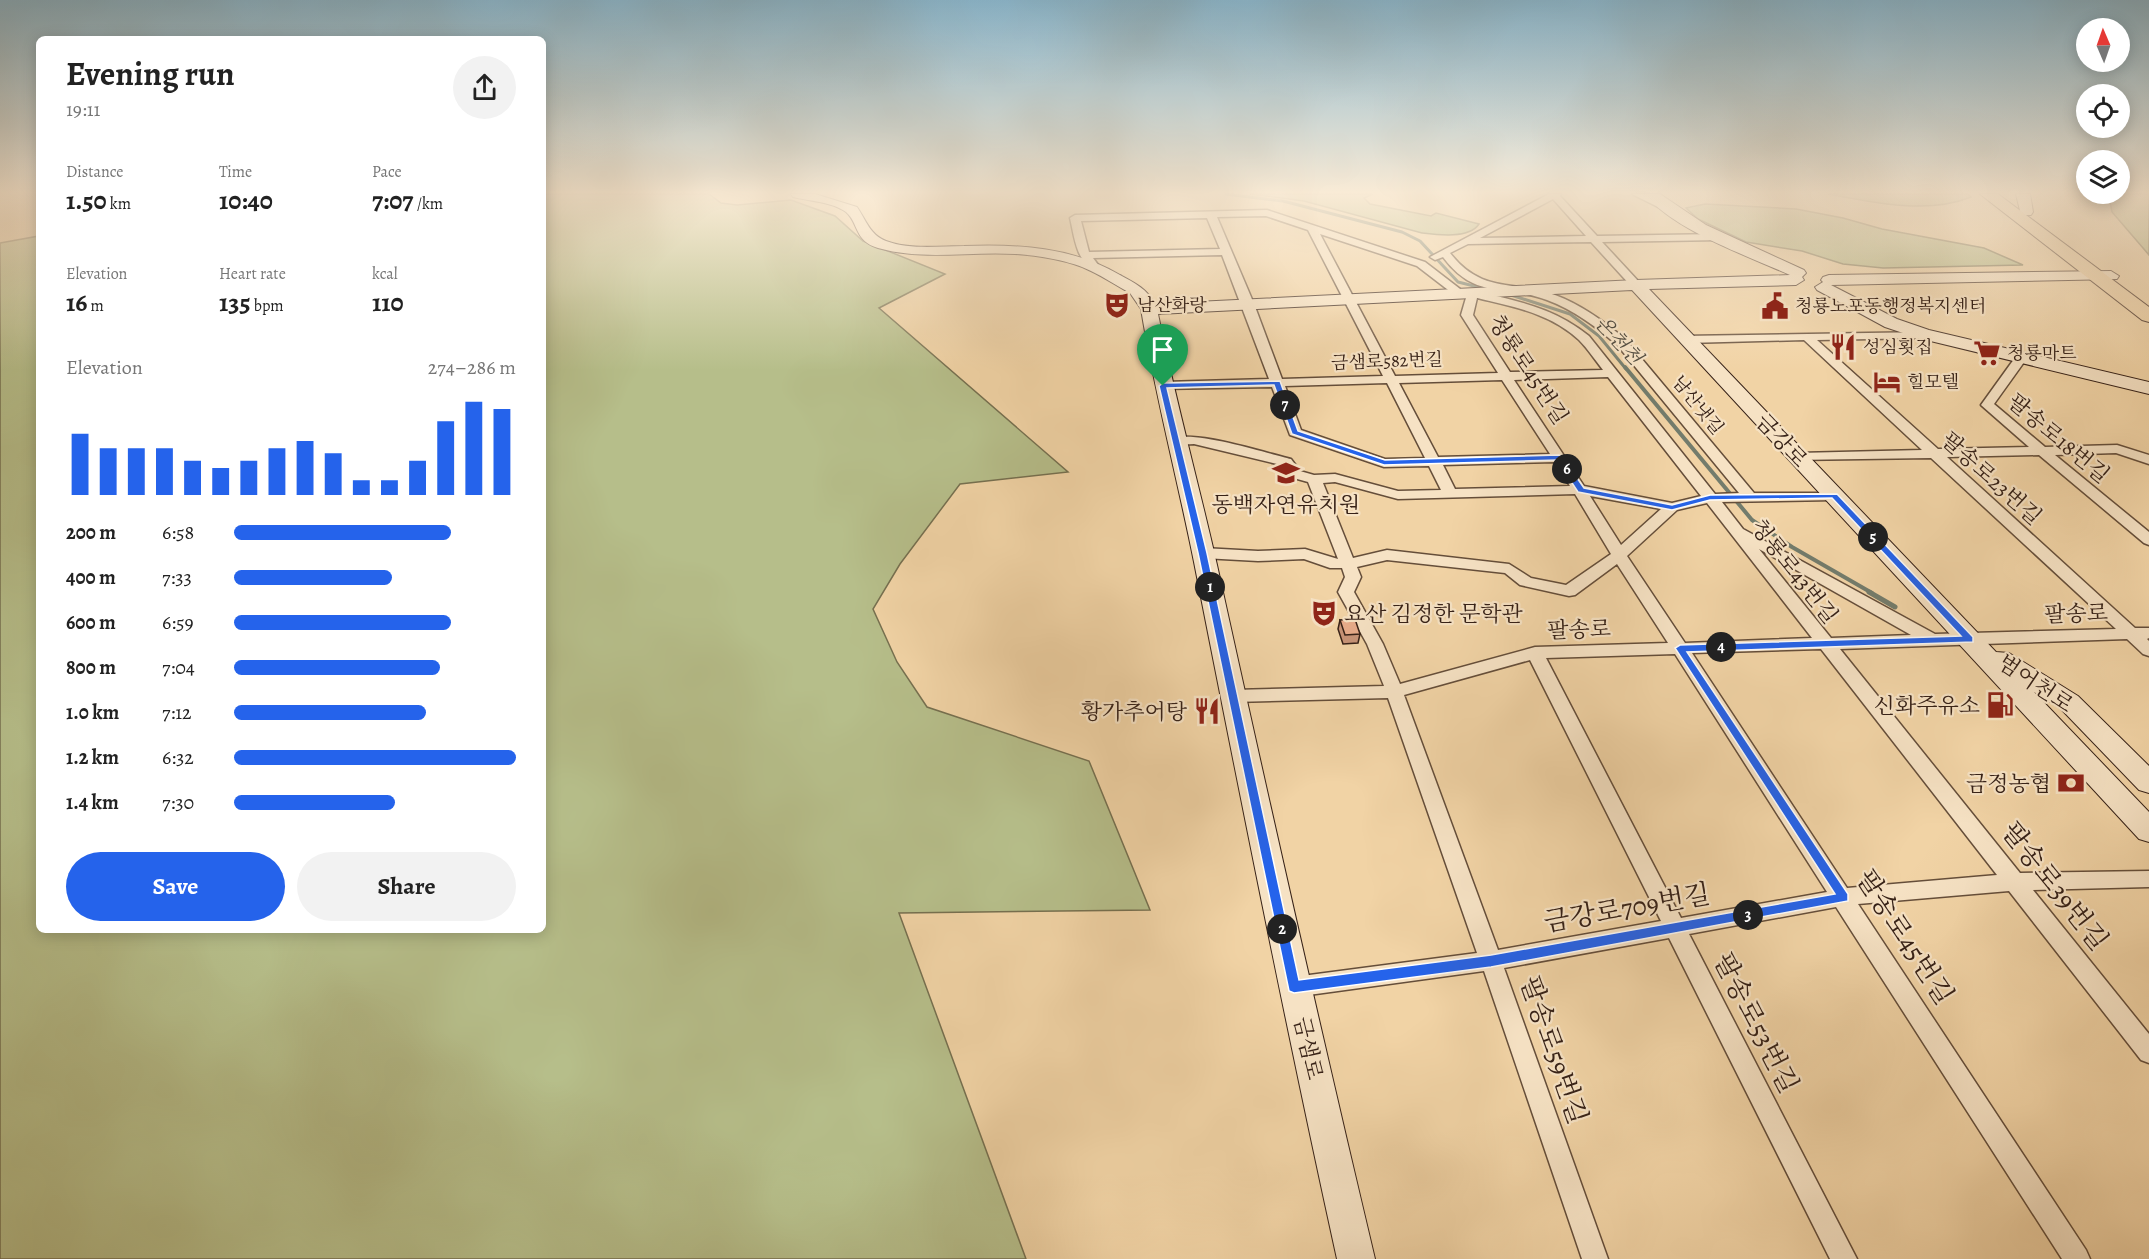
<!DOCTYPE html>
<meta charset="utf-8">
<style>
:root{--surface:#fff;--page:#f2f2f2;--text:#222;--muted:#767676;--accent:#2563eb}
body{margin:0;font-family:Alegreya,"Noto Serif KR",serif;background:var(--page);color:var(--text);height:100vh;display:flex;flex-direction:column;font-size:22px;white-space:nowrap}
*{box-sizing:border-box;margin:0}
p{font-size:20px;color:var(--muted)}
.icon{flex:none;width:33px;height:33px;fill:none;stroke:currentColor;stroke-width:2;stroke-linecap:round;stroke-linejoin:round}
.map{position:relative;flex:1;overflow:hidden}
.side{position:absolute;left:36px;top:36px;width:510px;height:897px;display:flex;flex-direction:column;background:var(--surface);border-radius:9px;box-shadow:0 3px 15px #0003}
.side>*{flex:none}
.needle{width:39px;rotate:358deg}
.tools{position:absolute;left:2076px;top:18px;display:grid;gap:12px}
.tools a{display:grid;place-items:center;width:54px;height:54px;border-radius:50%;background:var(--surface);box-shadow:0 3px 15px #0003;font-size:30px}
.pin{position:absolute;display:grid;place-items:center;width:51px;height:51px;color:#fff;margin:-62px -26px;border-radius:50% 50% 50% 0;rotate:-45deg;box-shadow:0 0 6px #0007}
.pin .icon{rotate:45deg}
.km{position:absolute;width:30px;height:30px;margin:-15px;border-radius:50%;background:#222;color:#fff;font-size:16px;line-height:30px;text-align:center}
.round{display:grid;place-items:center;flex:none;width:63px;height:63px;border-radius:32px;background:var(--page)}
.summary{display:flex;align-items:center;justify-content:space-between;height:102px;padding:0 30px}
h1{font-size:33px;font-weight:600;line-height:45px}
.figures{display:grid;grid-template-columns:repeat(3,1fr);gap:9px;height:102px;padding:6px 30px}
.figures div{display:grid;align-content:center}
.figures b{font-size:26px;font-weight:600}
.figures small{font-size:16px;font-weight:400}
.figures p{font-size:16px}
.chart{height:168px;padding:12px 30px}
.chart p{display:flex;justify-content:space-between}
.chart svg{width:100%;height:108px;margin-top:6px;stroke:var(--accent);stroke-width:6}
.cta{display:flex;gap:12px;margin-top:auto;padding:12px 30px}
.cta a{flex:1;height:69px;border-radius:36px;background:var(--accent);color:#fff;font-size:24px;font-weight:600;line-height:69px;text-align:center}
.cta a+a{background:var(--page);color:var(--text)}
ul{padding:0 30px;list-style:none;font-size:20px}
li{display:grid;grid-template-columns:96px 72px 1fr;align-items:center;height:45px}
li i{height:15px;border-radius:8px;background:var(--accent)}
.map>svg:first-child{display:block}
</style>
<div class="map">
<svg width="2149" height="1259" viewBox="0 0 2149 1259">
<rect width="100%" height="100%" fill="#f1d3a5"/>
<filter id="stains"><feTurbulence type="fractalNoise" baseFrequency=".00333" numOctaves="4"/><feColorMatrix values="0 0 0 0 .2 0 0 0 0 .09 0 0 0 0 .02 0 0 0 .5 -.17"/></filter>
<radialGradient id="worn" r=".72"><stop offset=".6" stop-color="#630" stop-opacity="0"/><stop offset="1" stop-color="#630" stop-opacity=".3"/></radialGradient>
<g fill="#b6be8a" stroke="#767050" stroke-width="1.5">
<polygon points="543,194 709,194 721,203 737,205 791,200 835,216 863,241 945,274 879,308 1068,472 960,484 900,564 873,609 897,662 927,707 1089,761 1150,910 899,913 1026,1259 0,1259 0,243 39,236 39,930 543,930"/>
<path d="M1250 194H1373L1364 198 1370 204 1431 216 1436 213 1479 224C1469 239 1438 235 1422 233L1304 201Z"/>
<path d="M1828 194H1968L1971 197C1926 215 1874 202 1828 194Z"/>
<polygon points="2126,194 2149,194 2149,255 2112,212 2110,201"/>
<polygon points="1705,204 1796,209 1843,218 1882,229 1984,248 2023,265 1883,268 1843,264 1802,251 1746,242 1698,219 1686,208"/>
</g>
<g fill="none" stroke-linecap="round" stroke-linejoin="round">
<g stroke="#737c6c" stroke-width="3">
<polyline points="1226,194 1283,201 1402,232 1420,241 1458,282 1486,289"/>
<polyline points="1511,295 1570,314 1599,336 1626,369"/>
</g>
<polyline stroke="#737c6c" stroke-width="4" points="1625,367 1752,520 1792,547 1872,593"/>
<polyline stroke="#737c6c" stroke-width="5" points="1869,592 1895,607"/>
<defs>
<g id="street">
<path d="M1549 194H1561L1560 196 1597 236 1720 234 1725 237 1720 240 1602 242 1640 283V287H1632L1591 242 1468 244 1450 253C1482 294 1512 280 1555 295 1582 305 1605 322 1626 340L1754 493H1839L1841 496 1839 499 1834 500 1722 502 1743 529 1935 634 2116 629 1931 458 1793 460 1791 457 1793 454 1798 453 1922 450 1804 340 1687 343 1681 339 1683 336 1928 332V336L1924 338 1817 340 1938 449 2029 447 1981 405 2017 355H2025L2027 358 1994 404 2045 447 2117 445 2149 455V464L2116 453 2055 455 2149 532V545L2144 543 2039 455 1947 457 2135 628H2149V638L2147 639 2149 641V656L2143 654 2127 639 1840 649 2020 873 2149 871V887L2033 890 2149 1034V1063L2141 1060 2009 891 1858 904 2086 1250 2090 1259H2062L1836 907 1689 934 1857 1259H1830L1669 938 1504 968 1608 1259H1582L1484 971 1294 997 1286 994 1283 987 1286 980 1294 977 1477 953 1388 698 1233 702 1227 700 1224 696 1227 692 1233 690 1384 686 1367 644 1338 592 1345 577 1342 568H1330L1304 559 1258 561 1203 558 1195 553 1203 548 1258 551 1305 549 1338 559 1308 482 1290 477 1281 465 1194 444 1176 445 1169 441C1184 426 1269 454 1291 459L1300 471 1314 475 1335 474 1398 491 1441 490 1429 466 1384 467 1290 435 1272 387 1159 389 1157 386 1163 382 1269 379 1222 255 1093 258 1099 266 1094 269C1076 262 1074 234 1070 218L1075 215 1267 210 1425 262 1464 292V296H1456L1417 266 1320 234 1395 376 1498 373 1461 315 1468 291C1477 289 1487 294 1496 296 1531 304 1561 313 1589 336L1715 494 1739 493 1618 346C1597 327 1574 310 1547 300 1503 284 1475 300 1443 257L1435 260 1430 257ZM1553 199 1586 236 1480 238ZM1266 216 1308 230 1383 376 1282 379 1254 304 1217 217ZM1207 218 1220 249 1089 252 1081 221ZM1477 298C1514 307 1550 313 1579 340 1588 349 1595 360 1603 370L1510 372 1473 315ZM1608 377 1701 496 1672 503 1584 486 1514 380ZM1502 380 1550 454 1438 457 1399 383ZM1387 383 1425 458 1385 459 1301 430 1285 386ZM1555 462 1570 486 1455 489 1443 465ZM1335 482 1398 499 1575 494 1611 554 1566 585 1531 578 1509 564 1387 550 1353 558 1323 483ZM1590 496 1661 509 1621 545ZM1707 503 1812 638 1685 643 1627 556 1677 510ZM1759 549 1911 635 1831 638ZM1387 560 1505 573 1520 585 1569 596 1575 595 1617 564 1668 643 1535 647 1400 684 1383 644 1354 592 1361 577 1357 567ZM1821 649 1997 875 1847 888 1692 653ZM1675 654 1827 892 1681 918 1546 658ZM1530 660 1661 921 1498 950 1404 695Z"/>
<polygon points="1632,194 1644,194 1670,207 1662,209"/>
</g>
<g id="secondary">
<path d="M791 194H815L857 207C866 220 870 235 886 241 910 250 939 246 964 246 1019 244 1072 247 1120 275 1135 283 1147 289 1155 304L1636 280 1790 275C1748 256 1673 230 1645 194H1660L1706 225 1804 270 1806 273 1802 277 1804 280 1796 285 1649 289 1996 652 2009 653 2078 696 2149 766V793L2139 790 2060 708 2034 692 2149 812V842L2139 839 1632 290 1158 314C1175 398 1198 481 1217 565 1268 797 1320 1028 1375 1259H1337C1286 1027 1240 795 1194 562 1177 477 1155 394 1141 309L1130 293C1117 286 1104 277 1091 271 1072 261 1036 255 1015 254 969 251 924 261 878 248 854 241 859 223 846 212 833 202 809 201 793 197Z"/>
<polygon points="2016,194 2030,194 2033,212 2031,215 2021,215"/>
<polygon points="2111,271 2119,276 2117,279 1831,285 1897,319 1929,330 2149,382 2149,394 1918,338 1885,327 1817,290 1815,287 1823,282 1821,280 1823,277 1829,275"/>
</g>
<polygon id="primary" points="1980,194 1998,194 2149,307 2149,322 2142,320"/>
</defs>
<use href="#street" stroke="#654e3a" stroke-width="3"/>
<use href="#secondary" stroke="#362117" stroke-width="2"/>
<use href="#primary" stroke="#362117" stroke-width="2"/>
<use href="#street" fill="#f6e2c4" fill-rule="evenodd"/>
<use href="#secondary" fill="#f6e2c4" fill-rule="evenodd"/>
<use href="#primary" fill="#f1d3a5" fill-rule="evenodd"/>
</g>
<polygon fill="#c89478" stroke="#362117" stroke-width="1.5" points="1340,620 1360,634 1358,643 1343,644 1338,629"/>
<polygon fill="#e8ac8b" stroke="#362117" stroke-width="1.5" points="1355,619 1360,634 1345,635 1340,620"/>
<linearGradient id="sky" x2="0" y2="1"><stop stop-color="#89b6cd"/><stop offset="0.52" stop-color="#f9ebd6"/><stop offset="1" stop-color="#f9ebd6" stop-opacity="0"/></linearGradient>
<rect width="2149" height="370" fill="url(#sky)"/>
<path fill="#2563eb" stroke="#fff" stroke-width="1.5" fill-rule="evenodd" d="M1280 381 1298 431 1385 460 1559 455 1562 456 1584 488 1672 505 1710 495 1837 494 1973 637V642L1687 652 1848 894V901L1491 967 1294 993 1289 991 1198 553 1159 386 1163 383ZM1274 385 1292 434 1384 465 1557 460 1578 492 1672 510 1710 500 1832 498 1961 636 1680 645 1675 648 1835 894 1491 955 1299 980 1207 553 1167 388Z"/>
<defs>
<symbol id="theatre-bare" viewBox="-9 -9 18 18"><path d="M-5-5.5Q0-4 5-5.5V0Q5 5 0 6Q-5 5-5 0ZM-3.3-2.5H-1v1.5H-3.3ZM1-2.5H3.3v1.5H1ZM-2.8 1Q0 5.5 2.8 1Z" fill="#8f2418" stroke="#f6e2c4" stroke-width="2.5" paint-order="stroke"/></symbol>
<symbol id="civic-bare" viewBox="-9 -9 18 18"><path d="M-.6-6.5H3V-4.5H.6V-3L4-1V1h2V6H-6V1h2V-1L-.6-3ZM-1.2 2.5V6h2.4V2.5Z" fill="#8f2418" stroke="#f6e2c4" stroke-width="2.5" paint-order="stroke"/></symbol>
<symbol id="restaurant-bare" viewBox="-9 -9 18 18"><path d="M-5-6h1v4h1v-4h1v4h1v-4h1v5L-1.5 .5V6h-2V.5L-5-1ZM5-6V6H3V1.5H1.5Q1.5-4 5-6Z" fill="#8f2418" stroke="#f6e2c4" stroke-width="2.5" paint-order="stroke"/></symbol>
<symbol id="supermarket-bare" viewBox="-9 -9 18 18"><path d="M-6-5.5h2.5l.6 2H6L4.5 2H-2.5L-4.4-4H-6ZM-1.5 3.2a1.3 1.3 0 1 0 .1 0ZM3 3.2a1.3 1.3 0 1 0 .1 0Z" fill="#8f2418" stroke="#f6e2c4" stroke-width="2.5" paint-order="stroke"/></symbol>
<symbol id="hotel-bare" viewBox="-9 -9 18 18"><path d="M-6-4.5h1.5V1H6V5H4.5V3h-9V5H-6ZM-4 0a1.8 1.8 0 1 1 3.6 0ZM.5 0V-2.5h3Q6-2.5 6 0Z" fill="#8f2418" stroke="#f6e2c4" stroke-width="2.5" paint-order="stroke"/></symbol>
<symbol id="school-bare" viewBox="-9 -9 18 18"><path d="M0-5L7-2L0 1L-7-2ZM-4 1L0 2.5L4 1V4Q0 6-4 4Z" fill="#8f2418" stroke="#f6e2c4" stroke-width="2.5" paint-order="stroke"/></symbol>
<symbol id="fuel-bare" viewBox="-9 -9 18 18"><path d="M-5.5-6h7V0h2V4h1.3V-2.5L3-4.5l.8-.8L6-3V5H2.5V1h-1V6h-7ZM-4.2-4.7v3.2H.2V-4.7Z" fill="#8f2418" stroke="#f6e2c4" stroke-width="2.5" paint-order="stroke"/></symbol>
<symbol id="bank-bare" viewBox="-9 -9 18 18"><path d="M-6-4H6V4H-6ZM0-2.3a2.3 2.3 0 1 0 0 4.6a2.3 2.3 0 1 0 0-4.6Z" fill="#8f2418" stroke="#f6e2c4" stroke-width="2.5" paint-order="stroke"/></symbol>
</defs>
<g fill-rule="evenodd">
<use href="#theatre-bare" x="1098" y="286" width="38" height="38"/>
<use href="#civic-bare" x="1756" y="287" width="38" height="38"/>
<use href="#restaurant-bare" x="1824" y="328" width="38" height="38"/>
<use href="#supermarket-bare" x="1968" y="334" width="38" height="38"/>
<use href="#hotel-bare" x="1868" y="363" width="38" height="38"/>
<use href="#school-bare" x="1267" y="454" width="38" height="38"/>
<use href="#theatre-bare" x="1305" y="594" width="38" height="38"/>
<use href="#fuel-bare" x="1981" y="686" width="38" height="38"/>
<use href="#restaurant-bare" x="1188" y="692" width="38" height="38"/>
<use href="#bank-bare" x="2052" y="764" width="38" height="38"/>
</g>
<g text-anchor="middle" stroke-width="4.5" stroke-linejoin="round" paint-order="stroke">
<g font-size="18" fill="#362117" stroke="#f6e2c4" text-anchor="start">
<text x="1137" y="311">남산화랑</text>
<text x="1795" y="312">청룡노포동행정복지센터</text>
<text x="1863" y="353">성심횟집</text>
<text x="2007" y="359">청룡마트</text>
<text x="1907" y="388">힐모텔</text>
</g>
<g font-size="18" fill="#362117" stroke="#f6e2c4">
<text transform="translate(1387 361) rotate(-2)" y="6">금샘로582번길</text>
<text transform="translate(1698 405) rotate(51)" y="6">남산냇길</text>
</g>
<g font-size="20" font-style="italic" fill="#544e42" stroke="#f6e2c4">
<text transform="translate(1619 340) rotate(47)" y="7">온천천</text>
</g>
<g font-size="22" fill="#362117" stroke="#f6e2c4">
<text transform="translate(1529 369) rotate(57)" y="8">청룡로45번길</text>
<text transform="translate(2059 438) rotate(40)" y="8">팔송로18번길</text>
<text transform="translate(1782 440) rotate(47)" y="8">금강로</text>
<text transform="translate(1992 478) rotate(42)" y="8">팔송로23번길</text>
<text transform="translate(1795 571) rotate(52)" y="8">청룡로43번길</text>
<text transform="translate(2076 613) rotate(-2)" y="8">팔송로</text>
<text transform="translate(1579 629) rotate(-2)" y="8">팔송로</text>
<text transform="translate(2036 683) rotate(34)" y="8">범어천로</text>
<text transform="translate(1309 1048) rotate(77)" y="8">금샘로</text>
</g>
<g font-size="22" fill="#362117" stroke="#f6e2c4" text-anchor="end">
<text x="1286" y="512" text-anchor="middle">동백자연유치원</text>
<text x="1344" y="621" text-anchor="start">요산 김정한 문학관</text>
<text x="1980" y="713">신화주유소</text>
<text x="1187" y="719">황가추어탕</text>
<text x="2051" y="791">금정농협</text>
</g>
<g font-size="27" fill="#362117" stroke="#f6e2c4">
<text transform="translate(2055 886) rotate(52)" y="9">팔송로39번길</text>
<text transform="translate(1627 908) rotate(-10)" y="9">금강로709번길</text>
<text transform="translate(1905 937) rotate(57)" y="9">팔송로45번길</text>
<text transform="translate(1756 1023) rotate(63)" y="9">팔송로53번길</text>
<text transform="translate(1554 1050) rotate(71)" y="9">팔송로59번길</text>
</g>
</g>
<rect width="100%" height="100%" filter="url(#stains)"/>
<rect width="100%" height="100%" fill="url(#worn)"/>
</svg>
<div class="tools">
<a><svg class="needle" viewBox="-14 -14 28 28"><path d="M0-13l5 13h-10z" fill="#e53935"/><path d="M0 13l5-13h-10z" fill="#767676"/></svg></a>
<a><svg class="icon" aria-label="locate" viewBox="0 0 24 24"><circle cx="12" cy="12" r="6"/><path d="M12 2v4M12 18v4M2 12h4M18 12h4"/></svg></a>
<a><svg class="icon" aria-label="layers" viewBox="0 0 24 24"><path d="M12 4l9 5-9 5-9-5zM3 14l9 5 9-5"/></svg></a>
</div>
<div class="pin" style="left:1163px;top:386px;background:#1e9e55"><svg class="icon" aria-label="arrive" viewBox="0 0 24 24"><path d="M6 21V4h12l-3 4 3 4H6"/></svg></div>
<b class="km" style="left:1210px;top:587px">1</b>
<b class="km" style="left:1282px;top:929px">2</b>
<b class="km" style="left:1748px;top:915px">3</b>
<b class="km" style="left:1721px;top:647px">4</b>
<b class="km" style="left:1873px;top:537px">5</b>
<b class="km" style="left:1567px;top:469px">6</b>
<b class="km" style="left:1285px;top:405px">7</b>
<section class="side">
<div class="summary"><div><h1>Evening run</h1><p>19:11</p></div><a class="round"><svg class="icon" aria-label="share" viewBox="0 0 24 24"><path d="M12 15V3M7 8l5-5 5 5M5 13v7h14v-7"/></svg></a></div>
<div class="figures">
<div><p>Distance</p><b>1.50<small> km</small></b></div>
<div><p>Time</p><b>10:40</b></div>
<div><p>Pace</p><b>7:07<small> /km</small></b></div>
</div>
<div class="figures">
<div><p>Elevation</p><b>16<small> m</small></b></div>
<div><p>Heart rate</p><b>135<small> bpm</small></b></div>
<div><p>kcal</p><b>110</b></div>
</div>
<div class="chart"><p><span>Elevation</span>274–286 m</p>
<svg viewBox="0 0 160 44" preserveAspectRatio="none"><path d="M5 44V19M15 44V25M25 44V25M35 44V25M45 44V30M55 44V33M65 44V30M75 44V25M85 44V22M95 44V27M105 44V38M115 44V38M125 44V30M135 44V14M145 44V6M155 44V9"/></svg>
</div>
<ul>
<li><b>200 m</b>6:58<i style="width:77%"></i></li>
<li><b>400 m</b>7:33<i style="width:56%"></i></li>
<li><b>600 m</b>6:59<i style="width:77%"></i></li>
<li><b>800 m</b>7:04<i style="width:73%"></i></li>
<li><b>1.0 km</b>7:12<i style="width:68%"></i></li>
<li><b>1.2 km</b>6:32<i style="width:100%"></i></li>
<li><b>1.4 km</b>7:30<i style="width:57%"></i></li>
</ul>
<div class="cta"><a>Save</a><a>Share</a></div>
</section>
</div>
